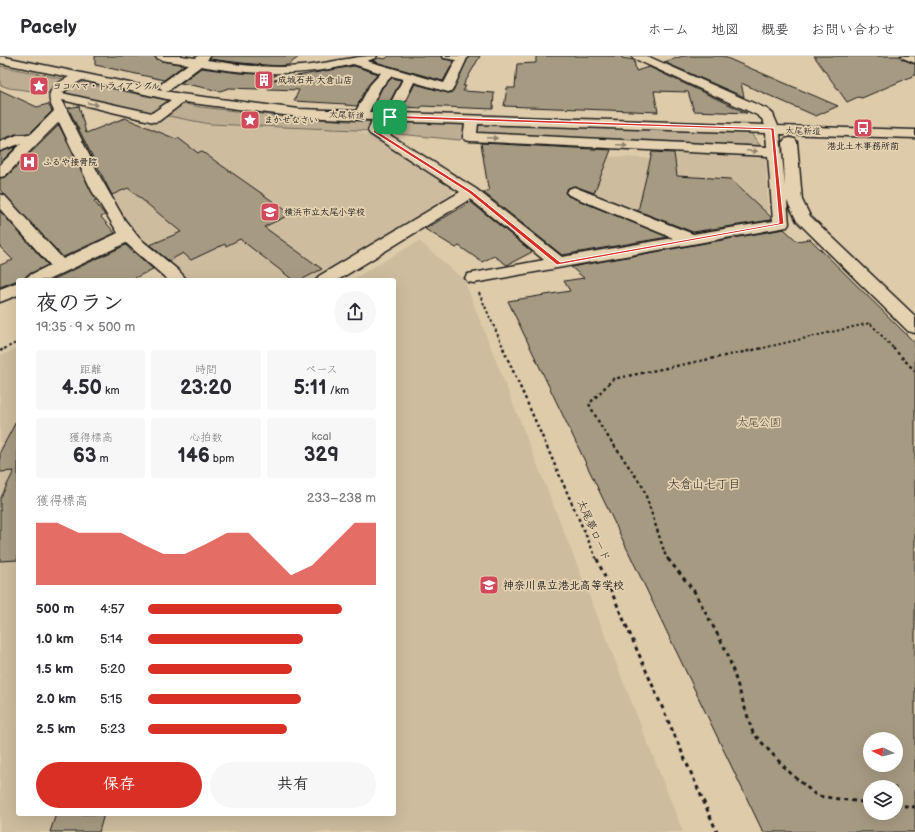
<!DOCTYPE html>
<html lang="ja">
<meta charset="utf-8">
<style>
:root{--surface:#fff;--page:#f7f7f7;--text:#2b2b33;--muted:#7c7c81;--line:#e1e1e2;--accent:#d93025}
body{margin:0;font-family:"Balsamiq Sans","Klee One",sans-serif;background:var(--page);color:var(--text);height:100vh;display:flex;flex-direction:column;font-size:15px;white-space:nowrap}
*{box-sizing:border-box;margin:0}
p{font-size:13px;color:var(--muted)}
.icon{flex:none;width:22px;height:22px;fill:none;stroke:currentColor;stroke-width:2;stroke-linecap:round;stroke-linejoin:round}
.map{position:relative;flex:1;overflow:hidden}
.side{position:absolute;left:16px;top:222px;width:380px;height:538px;display:flex;flex-direction:column;background:var(--surface);border-radius:4px;box-shadow:0 4px 16px #0002}
.side>*{flex:none}
.needle{width:26px;rotate:276deg}
.controls{position:absolute;left:863px;top:676px;display:grid;gap:8px}
.controls a{display:grid;place-items:center;width:40px;height:40px;border-radius:50%;background:var(--surface);box-shadow:0 4px 16px #0002;font-size:20px}
.pin{position:absolute;display:grid;place-items:center;width:34px;height:34px;color:#fff;margin:-17px;border-radius:8px;box-shadow:0 2px 6px #0006}
.round{display:grid;place-items:center;flex:none;width:42px;height:42px;border-radius:21px;background:var(--page)}
.head{display:flex;align-items:center;justify-content:space-between;height:68px;padding:0 20px}
h1{font-size:22px;font-weight:700;line-height:30px}
.metrics{display:grid;grid-template-columns:repeat(3,1fr);gap:6px;height:68px;padding:4px 20px}
.metrics div{display:grid;align-content:center;border-radius:4px;background:var(--page);text-align:center}
.metrics b{font-size:20px;font-weight:700}
.metrics small{font-size:11px;font-weight:400}
.metrics p{font-size:11px}
.chart{height:112px;padding:8px 20px}
.chart p{display:flex;justify-content:space-between}
.chart svg{width:100%;height:72px;margin-top:4px;fill:var(--accent);opacity:.7}
.primary-button{display:flex;gap:8px;margin-top:auto;padding:8px 20px}
.primary-button a{flex:1;height:46px;border-radius:24px;background:var(--accent);color:#fff;font-size:16px;font-weight:700;line-height:46px;text-align:center}
.primary-button a+a{background:var(--page);color:var(--text)}
ul{padding:0 20px;list-style:none;font-size:13px}
li{display:grid;grid-template-columns:64px 48px 1fr;align-items:center;height:30px}
li i{height:10px;border-radius:5px;background:var(--accent)}
header{display:flex;align-items:center;gap:24px;box-sizing:border-box;height:56px;padding:0 20px;background:var(--surface);border-bottom:1px solid var(--line)}
header strong{font-size:19px}
nav{display:flex;gap:22px;margin-inline-start:auto;font-size:14px}
.map>svg:first-child{display:block}
</style>
<header>
<strong>Pacely</strong>
<nav><a>ホーム</a><a>地図</a><a>概要</a><a>お問い合わせ</a></nav>
</header>
<div class="map">
<svg width="915" height="776" viewBox="0 0 915 776">
<rect width="100%" height="100%" fill="#ddcbaa"/>
<filter id="ink" filterUnits="userSpaceOnUse"><feTurbulence type="fractalNoise" baseFrequency=".025" numOctaves="2"/><feDisplacementMap in="SourceGraphic" scale="8" xChannelSelector="R" yChannelSelector="G"/><feConvolveMatrix kernelMatrix="1 2 1 2 8 2 1 2 1" color-interpolation-filters="sRGB"/></filter>
<g filter="url(#ink)">
<g fill="#cdbc9e">
<polygon points="159,57 210,68 357,74 362,77 371,79 453,131 451,140 311,224 190,224 125,173 86,93 149,67"/>
<polygon points="679,93 766,99 768,164 680,175 575,134 591,100 673,103"/>
<polygon points="419,185 464,224 683,776 0,776 0,300 18,292 18,758 394,758 394,224 351,224"/>
</g>
<polygon fill="#bdae93" stroke="#6c6558" points="0,10 200,51 288,61 348,65 750,76 762,92 464,80 460,84 357,74 210,68 48,37 9,32 0,29"/>
<g fill="#a79a82" stroke="#1c1c1c" fill-rule="evenodd">
<polygon points="95,0 154,0 161,5 184,9 164,24 95,9"/>
<polygon points="211,0 300,0 288,9 278,10 242,7 210,3"/>
<polygon points="389,0 440,0 444,3 454,5 443,25 372,5 379,2 385,3"/>
<polygon points="469,0 480,0 463,30 466,30 463,35 494,37 493,53 422,50 421,52 403,51 415,28 448,37 452,36"/>
<polygon points="536,0 622,0 622,2 634,4 636,15 649,11 747,57 694,55 688,36 654,35 658,56 504,50 507,32 515,32 517,8 536,7"/>
<polygon points="683,0 722,0 838,50 816,60 741,27 744,41 664,6"/>
<polygon points="814,0 900,0 902,3 915,8 915,19 862,42 858,41 847,46"/>
<polygon points="354,10 378,18 369,28 357,50 345,49 346,48 294,45 299,34 268,33 268,25 258,33 229,32 220,35 181,27 201,12 239,17 276,19 268,25"/>
<polygon points="392,22 401,24 386,53 372,52 382,32"/>
<polygon points="0,34 37,51 48,48 52,55 30,77 16,78 0,84"/>
<polygon points="79,50 86,77 125,62 176,83 178,82 198,97 201,95 291,158 264,171 322,213 301,224 293,224 240,183 226,190 225,188 191,204 183,197 169,205 150,189 181,176 128,132 112,139 68,52"/>
<polygon points="59,69 96,144 94,145 105,159 101,161 115,177 63,201 0,134 0,122 6,121"/>
<polygon points="481,87 611,94 594,137 575,130 568,132 565,137 568,140 668,181 562,199 484,137 490,133 488,132"/>
<polygon points="16,91 0,107 0,96"/>
<polygon points="652,96 674,97 677,120 730,123 771,161 771,164 693,176 638,155"/>
<polygon points="471,146 532,196 507,209 494,200 482,206 459,190 456,192 425,173"/>
<polygon points="0,155 48,209 27,219 24,224 18,224 0,231 0,209 13,204 0,191"/>
<path d="M784 173 797 185 810 183 915 287V776H763L508 245 570 235 564 225 584 222 571 211ZM870 683H896V709H870ZM870 731H896V757H870Z"/>
<polygon points="126,189 133,197 134,196 153,213 131,224 52,224"/>
<polygon points="18,362 18,504 0,505 0,443 14,415 0,416 0,396"/>
<polygon points="56,758 104,758 99,776 50,776"/>
</g>
<g fill="none" stroke-linecap="round" stroke-linejoin="round">
<defs>
<g id="minor">
<path d="M0 0 163 34 159 31 161 28 188 8 161 4 157 2 155 0H182L196 2 198 0H210L207 4C238 9 270 13 301 10 327 8 351 0 377 0L375 2 367 5 444 27 456 4 444 2 442 0H468L452 35 448 36 414 26 399 57 765 69 762 63 757 59 633 2 631 0H647L767 53 773 58 778 70 915 74V82L780 78 785 131 783 86 785 83 790 82 795 83 797 86 802 144 810 160 915 260V277L908 275 797 165 787 145 789 168 787 171 474 227 468 226 465 222 468 218 544 204 470 143 338 224H316L319 220 460 136 370 78 368 75 372 64 299 61 184 46 159 65 154 66 62 44 99 119 124 163 139 182 178 214 187 224H168L126 187 48 224H25L28 220 50 209 0 153V138L5 140 63 203 118 177 92 135 59 66 5 120 0 121V109L22 87 0 95V86L17 79 31 78 54 55C44 37 51 30 69 21L0 7ZM353 8 381 17 370 29 356 55 299 53 181 38 165 35 169 34 201 10C252 19 302 21 353 8ZM392 20 403 23 386 56H369L381 31ZM82 24 171 44 152 57 62 37 70 31ZM385 65 465 68 463 81 465 84 470 85 768 100 773 165 693 178 574 131 569 133 566 136 569 139 673 182 562 201 476 133 382 74ZM478 68 766 77 767 91 477 77Z"/>
<polygon points="901,0 915,0 915,7 903,2"/>
<polygon points="18,226 18,239 0,246 0,233"/>
</g>
</defs>
<use href="#minor" stroke="#1c1c1c" stroke-width="3"/>
<g stroke="#1c1c1c" stroke-width="2" stroke-dasharray="2.5 2.5" stroke-linecap="butt">
<polyline points="479,237 504,293"/>
<polyline points="4,293 18,286"/>
<polyline points="759,293 870,267 894,293"/>
</g>
<g stroke="#1c1c1c" stroke-width="2.5" stroke-dasharray="3 3" stroke-linecap="butt">
<polyline points="503,292 597,504"/>
<polyline points="893,292 915,315"/>
<polyline points="0,295 6,292"/>
<polyline points="669,504 666,501 643,431 602,372 589,348 613,323 763,292"/>
</g>
<g stroke="#1c1c1c" stroke-width="3" stroke-dasharray="4 4" stroke-linecap="butt">
<polyline points="597,503 717,776"/>
<polyline points="668,503 694,535 727,596 753,677 788,715 817,740 870,747"/>
<polyline points="896,749 915,751"/>
</g>
<use href="#minor" fill="#e5d2b0" fill-rule="evenodd"/>
</g>
<defs><path id="oneway-solid" d="M-6-.8H1V-3.2L6.5 0L1 3.2V.8H-6Z"/></defs>
<g fill="#8b806d">
<use href="#oneway-solid" transform="translate(93 48) rotate(13)"/>
<use href="#oneway-solid" transform="translate(492 82) rotate(3)"/>
<use href="#oneway-solid" transform="translate(622 89) rotate(3)"/>
<use href="#oneway-solid" transform="translate(752 95) rotate(3)"/>
</g>
</g>
<path fill="#d93025" stroke="#fff" fill-rule="evenodd" d="M380 59 774 72 784 168 557 209 469 137 373 76 378 60ZM381 62 771 74 779 167 560 206 472 135 377 75Z"/>
<defs>
<symbol id="building-square" viewBox="-11 -11 22 22"><rect x="-9" y="-9" width="18" height="18" rx="4" fill="#d1495b" stroke="#e5d2b0"/><path d="M-4-6H4V6H1V3H-1V6H-4ZM-2.5-4.3h1.7v1.8h-1.7ZM.8-4.3h1.7v1.8H.8ZM-2.5-1h1.7V.8h-1.7ZM.8-1h1.7V.8H.8Z" fill="#fff"/></symbol>
<symbol id="sight-square" viewBox="-11 -11 22 22"><rect x="-9" y="-9" width="18" height="18" rx="4" fill="#d1495b" stroke="#e5d2b0"/><path d="M0-6L1.8-2.2L6-1.7L2.9 1.2L3.7 5.4L0 3.3L-3.7 5.4L-2.9 1.2L-6-1.7L-1.8-2.2Z" fill="#fff"/></symbol>
<symbol id="bus-square" viewBox="-11 -11 22 22"><rect x="-9" y="-9" width="18" height="18" rx="4" fill="#d1495b" stroke="#e5d2b0"/><path d="M-5-6H5V4H4V6H2V4H-2V6H-4V4H-5ZM-3.5-4V0h7V-4ZM-3.5 1.2v1.5H-2V1.2ZM2 1.2v1.5H3.5V1.2Z" fill="#fff"/></symbol>
<symbol id="hospital-square" viewBox="-11 -11 22 22"><rect x="-9" y="-9" width="18" height="18" rx="4" fill="#d1495b" stroke="#e5d2b0"/><path d="M-5-5h3v3.5h4V-5h3V5h-3V1.5h-4V5h-3Z" fill="#fff"/></symbol>
<symbol id="school-square" viewBox="-11 -11 22 22"><rect x="-9" y="-9" width="18" height="18" rx="4" fill="#d1495b" stroke="#e5d2b0"/><path d="M0-5L7-2L0 1L-7-2ZM-4 1L0 2.5L4 1V4Q0 6-4 4Z" fill="#fff"/></symbol>
</defs>
<g fill-rule="evenodd">
<use href="#building-square" x="253" y="13" width="22" height="22"/>
<use href="#sight-square" x="28" y="19" width="22" height="22"/>
<use href="#sight-square" x="239" y="53" width="22" height="22"/>
<use href="#bus-square" x="852" y="61" width="22" height="22"/>
<use href="#hospital-square" x="18" y="95" width="22" height="22"/>
<use href="#school-square" x="259" y="145" width="22" height="22"/>
<use href="#school-square" x="478" y="518" width="22" height="22"/>
</g>
<g text-anchor="middle" stroke-width="3.5" stroke-linejoin="round" paint-order="stroke">
<g font-size="9" font-weight="bold" fill="#1c1c1c" stroke="#e5d2b0" text-anchor="start">
<text x="278" y="27">成城石井 大倉山店</text>
<text x="53" y="33">ヨコハマ・トライアングル</text>
<text x="264" y="67">まかせなさい</text>
<text x="863" y="93" text-anchor="middle">港北土木事務所前</text>
<text x="43" y="109">ふるや接骨院</text>
<text x="284" y="159">横浜市立太尾小学校</text>
</g>
<g font-size="9" fill="#1c1c1c" stroke="#e5d2b0">
<text transform="translate(347 59) rotate(3)" y="3">太尾新道</text>
<text transform="translate(803 75) rotate(2)" y="3">太尾新道</text>
</g>
<g font-size="11" fill="#44403a" stroke="#e5d2b0">
<text x="759" y="370">太尾公園</text>
</g>
<g font-size="11" fill="#1c1c1c" stroke="#e5d2b0">
<text transform="translate(594 474) rotate(66)" y="4">太尾夢ロード</text>
</g>
<g font-size="11" font-weight="bold" fill="#1c1c1c" stroke="#e5d2b0" text-anchor="start">
<text x="503" y="533">神奈川県立港北高等学校</text>
</g>
<g font-size="12" fill="#1c1c1c" stroke="#e5d2b0">
<text x="704" y="432">大倉山七丁目</text>
</g>
</g>
</svg>
<div class="controls">
<a><svg class="needle" viewBox="-14 -14 28 28"><path d="M0-13l5 13h-10z" fill="#e53935"/><path d="M0 13l5-13h-10z" fill="#7c7c81"/></svg></a>
<a><svg class="icon" aria-label="layers" viewBox="0 0 24 24"><path d="M12 4l9 5-9 5-9-5zM3 14l9 5 9-5"/></svg></a>
</div>
<div class="pin" style="left:390px;top:61px;background:#1e9e55"><svg class="icon" aria-label="arrive" viewBox="0 0 24 24"><path d="M6 21V4h12l-3 4 3 4H6"/></svg></div>
<section class="side">
<div class="head"><div><h1>夜のラン</h1><p>19:35 · 9 × 500 m</p></div><a class="round"><svg class="icon" aria-label="share" viewBox="0 0 24 24"><path d="M12 15V3M7 8l5-5 5 5M5 13v7h14v-7"/></svg></a></div>
<div class="metrics">
<div><p>距離</p><b>4.50<small> km</small></b></div>
<div><p>時間</p><b>23:20</b></div>
<div><p>ペース</p><b>5:11<small> /km</small></b></div>
</div>
<div class="metrics">
<div><p>獲得標高</p><b>63<small> m</small></b></div>
<div><p>心拍数</p><b>146<small> bpm</small></b></div>
<div><p>kcal</p><b>329</b></div>
</div>
<div class="chart"><p><span>獲得標高</span>233–238 m</p>
<svg viewBox="0 0 160 44" preserveAspectRatio="none"><path d="M0 44V6L10 6L20 12L30 12L40 12L50 19L60 25L70 25L80 19L90 12L100 12L110 25L120 38L130 32L140 19L150 6L160 6V44z"/></svg>
</div>
<ul>
<li><b>500 m</b>4:57<i style="width:85%"></i></li>
<li><b>1.0 km</b>5:14<i style="width:68%"></i></li>
<li><b>1.5 km</b>5:20<i style="width:63%"></i></li>
<li><b>2.0 km</b>5:15<i style="width:67%"></i></li>
<li><b>2.5 km</b>5:23<i style="width:61%"></i></li>
</ul>
<div class="primary-button"><a>保存</a><a>共有</a></div>
</section>
</div>
